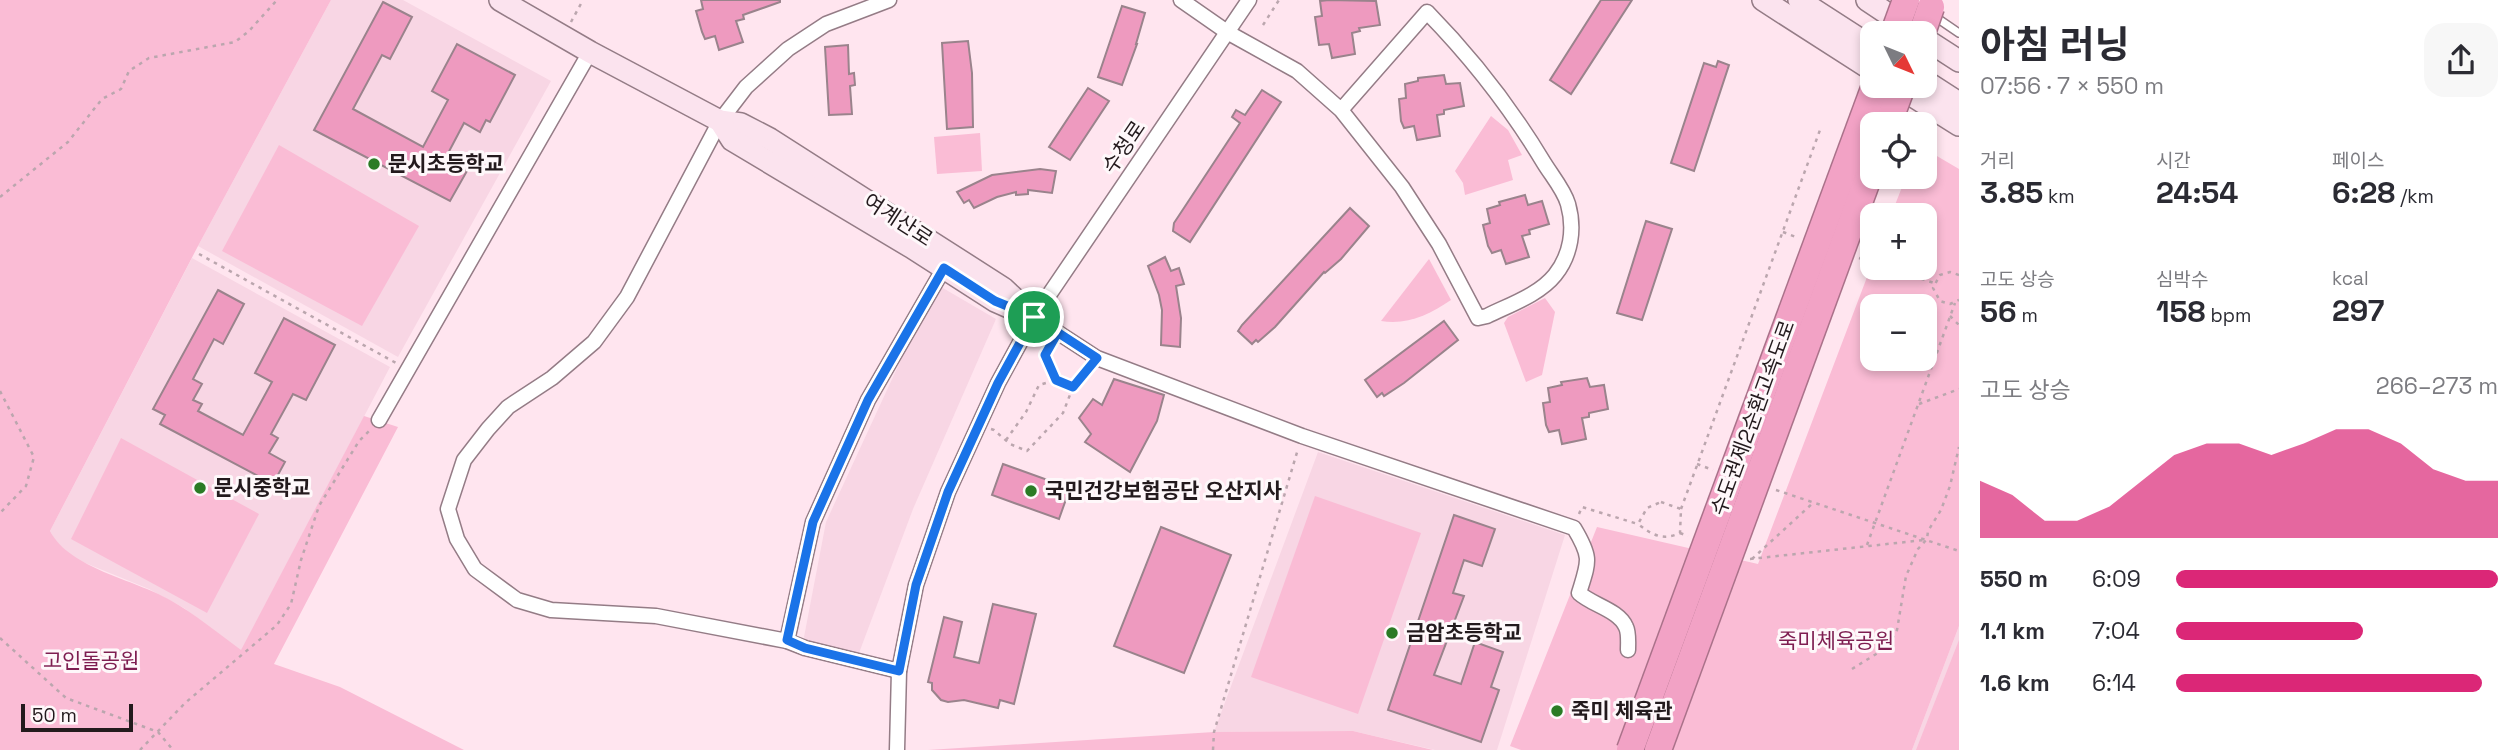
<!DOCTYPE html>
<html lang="ko">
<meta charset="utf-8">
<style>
:root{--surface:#fff;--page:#f7f7f7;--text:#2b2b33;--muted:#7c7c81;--accent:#db2777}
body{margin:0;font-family:"Space Grotesk","Noto Sans KR",sans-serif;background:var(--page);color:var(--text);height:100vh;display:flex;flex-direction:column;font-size:26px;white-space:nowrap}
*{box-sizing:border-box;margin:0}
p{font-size:23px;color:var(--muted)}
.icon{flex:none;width:38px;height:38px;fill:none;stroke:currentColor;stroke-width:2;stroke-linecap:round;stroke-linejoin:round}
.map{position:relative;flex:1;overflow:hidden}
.sheet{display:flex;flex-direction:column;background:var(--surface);width:560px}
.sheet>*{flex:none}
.needle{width:46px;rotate:133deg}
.tools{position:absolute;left:1860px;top:21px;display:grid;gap:14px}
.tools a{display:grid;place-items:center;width:77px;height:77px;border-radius:14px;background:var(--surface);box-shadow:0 4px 10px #0003;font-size:35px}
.scale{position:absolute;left:21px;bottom:18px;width:112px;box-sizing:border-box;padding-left:7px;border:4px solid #231a1d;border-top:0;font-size:19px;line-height:24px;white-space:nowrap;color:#231a1d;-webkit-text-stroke:5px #fef8fa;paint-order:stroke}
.pin{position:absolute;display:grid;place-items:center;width:60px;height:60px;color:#fff;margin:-30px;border:4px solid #fff;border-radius:50%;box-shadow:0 2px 7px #0007}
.round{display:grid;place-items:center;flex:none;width:74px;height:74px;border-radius:21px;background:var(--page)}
.overview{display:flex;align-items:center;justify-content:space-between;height:119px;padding:0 21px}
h1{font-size:38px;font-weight:700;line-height:52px}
.stats{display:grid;grid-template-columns:repeat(3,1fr);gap:10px;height:119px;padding:7px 21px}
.stats div{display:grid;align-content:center}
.stats b{font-size:30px;font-weight:700}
.stats small{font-size:19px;font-weight:400}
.stats p{font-size:19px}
.chart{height:196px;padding:14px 21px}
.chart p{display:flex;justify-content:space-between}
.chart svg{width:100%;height:126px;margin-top:7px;fill:var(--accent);opacity:.7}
ul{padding:0 21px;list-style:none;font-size:23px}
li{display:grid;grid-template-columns:112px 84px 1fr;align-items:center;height:52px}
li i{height:18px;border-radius:9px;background:var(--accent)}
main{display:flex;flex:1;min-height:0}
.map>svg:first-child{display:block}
</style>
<main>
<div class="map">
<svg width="1959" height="750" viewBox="0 0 1959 750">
<rect width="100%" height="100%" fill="#ffe5ef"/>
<g fill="#f8d6e4">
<polygon points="331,0 403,0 551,81 398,357 198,246"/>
<polygon points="192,258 390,367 241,651 184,608 149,589 73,558 55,540 50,531"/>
<polygon points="936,284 996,319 913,509 859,653 810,645 804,637 826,522"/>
<polygon points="1318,452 1565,535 1497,750 1435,750 1353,731 1214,732"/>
<polygon points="1959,626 1959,750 1912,750"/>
</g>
<g fill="#fabcd5" fill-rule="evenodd">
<path d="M0 0H331L198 246 50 531C70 569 134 579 170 600 195 614 218 633 241 650L364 416 398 427 274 664 340 687 464 750H0Z"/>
<polygon points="1491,116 1508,130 1522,155 1508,160 1513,180 1465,195 1463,183 1455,171"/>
<polygon points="980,133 982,171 937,174 934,137"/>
<polygon points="279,145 419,226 362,326 222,251"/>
<path d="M1925 149 1959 169V626L1912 750H1521L1510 746 1597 527 1758 564 1872 264V268H1925V215H1891L1906 177H1925ZM1872 306H1925V359H1872Z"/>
<path d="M1429 259 1451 300C1429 315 1408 325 1381 321Z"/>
<polygon points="1545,298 1555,312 1542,375 1526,382 1504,323 1508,317"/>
<polygon points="121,438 259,514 207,613 71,539"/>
<polygon points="1315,496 1421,533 1358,714 1251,677"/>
<polygon points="1959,640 1959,750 1916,750"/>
<polygon points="1353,731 1433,750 928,750 1214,732"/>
</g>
<g fill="#ee9abf" stroke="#9a838c" stroke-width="2">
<polygon points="701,0 780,0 780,2 743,15 744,19 736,21 743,42 719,50 715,36 705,39 702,32 696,11 703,9"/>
<polygon points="1329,0 1376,1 1380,25 1359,28 1360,31 1352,33 1355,54 1332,58 1329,44 1319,45 1315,17 1322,16 1320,1"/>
<polygon points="1601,0 1632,0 1571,94 1550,80"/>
<polygon points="383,2 412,17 390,59 382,55 353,109 423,147 448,100 432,91 457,44 515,75 490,122 486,120 480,132 464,123 445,159 467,171 450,201 314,130"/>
<polygon points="1122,6 1145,13 1136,44 1137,44 1122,85 1098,77"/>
<polygon points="968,41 972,73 973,127 947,129 942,43"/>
<polygon points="848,45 849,74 854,73 855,85 850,86 852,114 829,115 825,47"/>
<polygon points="1718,61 1729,65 1694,171 1671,163 1704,63 1716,67"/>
<polygon points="1444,75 1446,84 1460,83 1464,106 1444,110 1444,114 1437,115 1440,136 1417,140 1414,126 1404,128 1401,121 1399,99 1406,98 1405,84 1418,81 1418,78"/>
<polygon points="1088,88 1109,101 1070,160 1049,147"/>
<polygon points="1262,90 1281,102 1190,242 1173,231 1174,223 1240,123 1232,117 1236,110 1245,115"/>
<polygon points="1040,169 1056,171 1052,193 1028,190 1028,194 1016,195 1016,192 997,197 974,208 969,200 964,203 957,192 992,175"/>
<polygon points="1525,195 1528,205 1542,201 1549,224 1529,230 1530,234 1522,236 1529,257 1506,264 1501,250 1492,253 1488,246 1483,225 1490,223 1487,209 1500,205 1499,202"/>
<polygon points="1350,208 1369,226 1341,259 1325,273 1324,272 1275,327 1258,342 1256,340 1252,344 1238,331 1242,325"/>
<polygon points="1646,221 1672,229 1642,320 1617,313"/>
<polygon points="1165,257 1171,271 1179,268 1184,284 1176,286 1181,318 1180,347 1161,345 1162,310 1159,295 1148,266"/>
<polygon points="218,290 244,304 223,344 214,339 193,379 202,384 193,400 202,404 198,411 243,435 272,382 255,373 284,318 335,345 306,400 293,394 271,434 278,438 269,453 285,462 273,484 160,424 165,415 153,409"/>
<polygon points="1444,321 1458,340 1404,383 1384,396 1382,393 1377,397 1365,380"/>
<polygon points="1587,378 1590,387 1604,385 1608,409 1589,413 1589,417 1582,418 1586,439 1562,444 1559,430 1549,432 1546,425 1543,403 1550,402 1548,388 1562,385 1561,382"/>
<polygon points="1114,379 1164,395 1157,421 1130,472 1085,442 1091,434 1079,418 1093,399 1102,405"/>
<polygon points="1003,464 1070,488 1059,519 992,495"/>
<polygon points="1454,515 1495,529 1482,566 1464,560 1453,593 1464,596 1434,675 1461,684 1475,642 1503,652 1491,687 1499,690 1481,742 1388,710"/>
<polygon points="1161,527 1231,555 1184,673 1114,646"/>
<polygon points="993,604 1036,614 1014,704 1000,700 998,708 964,700 948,702 941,700 932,690 932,683 928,682 944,617 962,622 954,657 979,663"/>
</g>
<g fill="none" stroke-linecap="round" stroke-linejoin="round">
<defs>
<polyline id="lane" points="1934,16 1959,33"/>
<g id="street">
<path d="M1181 0 1227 32 1297 71 1341 110 1402 187 1439 244 1478 318 1487 316C1509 305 1539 295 1555 275 1571 255 1575 229 1568 204 1564 190 1552 176 1544 163 1511 108 1472 58 1427 12L1341 110"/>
<path d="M1034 317 1097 358 1302 436 1574 528C1592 558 1589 561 1579 593 1592 605 1619 610 1626 627 1629 633 1628 643 1628 650"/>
<polyline points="379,420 590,52"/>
<polyline points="787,641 656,616 551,610 517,600 475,569 457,539 448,509 464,460 488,429 508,407 552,378 594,342 627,297 720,121 746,87 788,49 826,24 889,0"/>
<polyline points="899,671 805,648 787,641 813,522 868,400 944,268"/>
<polyline points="897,750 899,671 916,585 948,492 998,383 1034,317 1249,0"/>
</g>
<g id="secondary">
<polyline points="500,0 590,52 720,121 741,124 770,139 1003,288 1034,317"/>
<polyline points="1763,0 1872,70"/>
<polyline points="1799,0 1872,47"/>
<polyline points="1867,0 1909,28"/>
<polyline points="1925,39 1959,61"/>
<polyline points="1925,81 1959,103"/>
<polyline points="1897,86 1959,125"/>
<polyline points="720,121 732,140 911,247 995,301 1020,312"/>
</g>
</defs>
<use href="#lane" stroke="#947c86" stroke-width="10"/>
<use href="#street" stroke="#947c86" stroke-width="17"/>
<use href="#secondary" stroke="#947c86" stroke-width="24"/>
<g stroke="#bba6ae" stroke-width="2.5" stroke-dasharray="3.5 5" stroke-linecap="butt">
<polyline points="571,22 583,0"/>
<polyline points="1263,25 1279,0"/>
<polyline points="0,197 68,142 102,99 121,89 129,71 149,58 235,42 249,31 277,0"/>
<polyline points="1783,232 1796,237"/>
<polyline points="199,254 396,363"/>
<polyline points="1859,258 1872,262"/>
<polyline points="1889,268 1934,283"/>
<polyline points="1959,275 1950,272 1940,275 1933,288 1940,301 1950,304 1959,300"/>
<polyline points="1950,316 1959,325"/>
<polyline points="1051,345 1045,355 1056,380"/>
<polyline points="0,391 34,457 26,486 0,513"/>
<polyline points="1919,404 1959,389"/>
<polyline points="991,429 994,430 1010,444 1027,451 1063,413 1073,387 1088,369"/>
<polyline points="1006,440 1026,412 1039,385 1056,380 1073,387"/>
<polyline points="1697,464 1713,470"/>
<polyline points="1776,490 1959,551"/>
<path d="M1661 502 1681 509 1680 533C1663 541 1652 535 1638 524L1647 508Z"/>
<polyline points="1681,509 1820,130"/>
<polyline points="1579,514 1582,507 1638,524"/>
<polyline points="1680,533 1688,536"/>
<polyline points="1867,545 1955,303"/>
<polyline points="1750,559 1924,540"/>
<polyline points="1752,559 1814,502"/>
<polyline points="0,638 66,698 158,732 173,750"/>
<polyline points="1852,669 1881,651 1891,641 1897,630 1906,576 1918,549 1927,539 1928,531 1941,510 1950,486 1959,447"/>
<polyline points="140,750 185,703 277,625 291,604 301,560 319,506 359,441 370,430"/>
<polyline points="1213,750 1214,732 1298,449"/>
</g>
<use href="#lane" stroke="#fff" stroke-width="7"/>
<use href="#street" stroke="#fff" stroke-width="14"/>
<use href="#secondary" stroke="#fbe3ee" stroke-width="21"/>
<defs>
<g id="highway-bridge">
<polyline points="1894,33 1906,0"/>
<polyline points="1922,33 1931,7"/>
<polyline points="1888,124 1902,86"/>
<polyline points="1630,750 1875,86"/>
<polyline points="1658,750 1872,167"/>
</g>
</defs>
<use href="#highway-bridge" stroke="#aa728a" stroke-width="29" stroke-linecap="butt"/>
<use href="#highway-bridge" stroke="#f2a2c5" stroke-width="26"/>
</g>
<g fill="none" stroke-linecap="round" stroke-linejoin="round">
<defs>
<polyline id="route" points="1034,317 995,301 944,268 868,400 813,522 787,640 805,648 899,671 916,585 948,492 998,383 1034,317 1097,358 1073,387 1056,380 1045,355 1058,332 1034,317"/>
</defs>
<use href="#route" stroke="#fff" stroke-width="14"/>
<use href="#route" stroke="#1a73e8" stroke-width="9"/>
</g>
<g fill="#2b7b25" stroke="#fef8fa" stroke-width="2.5">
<circle cx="374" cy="164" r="7"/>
<circle cx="200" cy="488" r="7"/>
<circle cx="1031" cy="491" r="7"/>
<circle cx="1392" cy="633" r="7"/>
<circle cx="1557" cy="711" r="7"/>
</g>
<g text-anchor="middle" stroke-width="6" stroke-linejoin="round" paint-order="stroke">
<g font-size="21" fill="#231a1d" stroke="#fef8fa">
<text transform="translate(1124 147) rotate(-56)" y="7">수청로</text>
<text transform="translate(898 220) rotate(33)" y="7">여계산로</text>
<text transform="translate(1753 418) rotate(-70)" y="7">수도권제2순환고속도로</text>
</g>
<g font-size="21" font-weight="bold" fill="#231a1d" stroke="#fef8fa" text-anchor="start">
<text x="388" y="171">문시초등학교</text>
<text x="214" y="495">문시중학교</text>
<text x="1045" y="498">국민건강보험공단 오산지사</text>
<text x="1406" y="640">금암초등학교</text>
<text x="1571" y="718">죽미 체육관</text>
</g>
<g font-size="21" fill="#7e1e51" stroke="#fef8fa">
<text x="1836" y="648">죽미체육공원</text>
<text x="91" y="668">고인돌공원</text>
</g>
</g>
</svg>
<div class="tools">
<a><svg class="needle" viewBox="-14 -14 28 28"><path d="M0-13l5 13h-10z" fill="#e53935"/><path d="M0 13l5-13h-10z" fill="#7c7c81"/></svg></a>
<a><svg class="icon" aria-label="locate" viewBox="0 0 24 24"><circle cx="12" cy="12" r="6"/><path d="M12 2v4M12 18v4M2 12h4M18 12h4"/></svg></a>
<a>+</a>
<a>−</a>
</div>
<div class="scale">50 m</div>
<div class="pin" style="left:1034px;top:317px;background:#1e9e55"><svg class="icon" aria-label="arrive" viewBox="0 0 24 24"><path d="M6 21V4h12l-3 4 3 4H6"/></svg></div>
</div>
<section class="sheet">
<div class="overview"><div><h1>아침 러닝</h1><p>07:56 · 7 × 550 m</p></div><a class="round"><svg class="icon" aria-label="share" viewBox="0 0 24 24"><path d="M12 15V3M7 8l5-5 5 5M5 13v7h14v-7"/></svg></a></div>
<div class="stats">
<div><p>거리</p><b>3.85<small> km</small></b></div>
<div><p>시간</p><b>24:54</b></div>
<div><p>페이스</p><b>6:28<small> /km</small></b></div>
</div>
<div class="stats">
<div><p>고도 상승</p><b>56<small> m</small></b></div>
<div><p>심박수</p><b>158<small> bpm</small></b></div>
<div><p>kcal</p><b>297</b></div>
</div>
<div class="chart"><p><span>고도 상승</span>266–273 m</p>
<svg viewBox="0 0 160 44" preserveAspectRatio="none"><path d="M0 44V24L10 29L20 38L30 38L40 33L50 24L60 15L70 11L80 11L90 15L100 11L110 6L120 6L130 11L140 20L150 24L160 24V44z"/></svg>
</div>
<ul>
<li><b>550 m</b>6:09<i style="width:100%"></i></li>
<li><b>1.1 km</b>7:04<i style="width:58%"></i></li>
<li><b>1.6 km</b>6:14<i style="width:95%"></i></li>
</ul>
</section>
</main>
